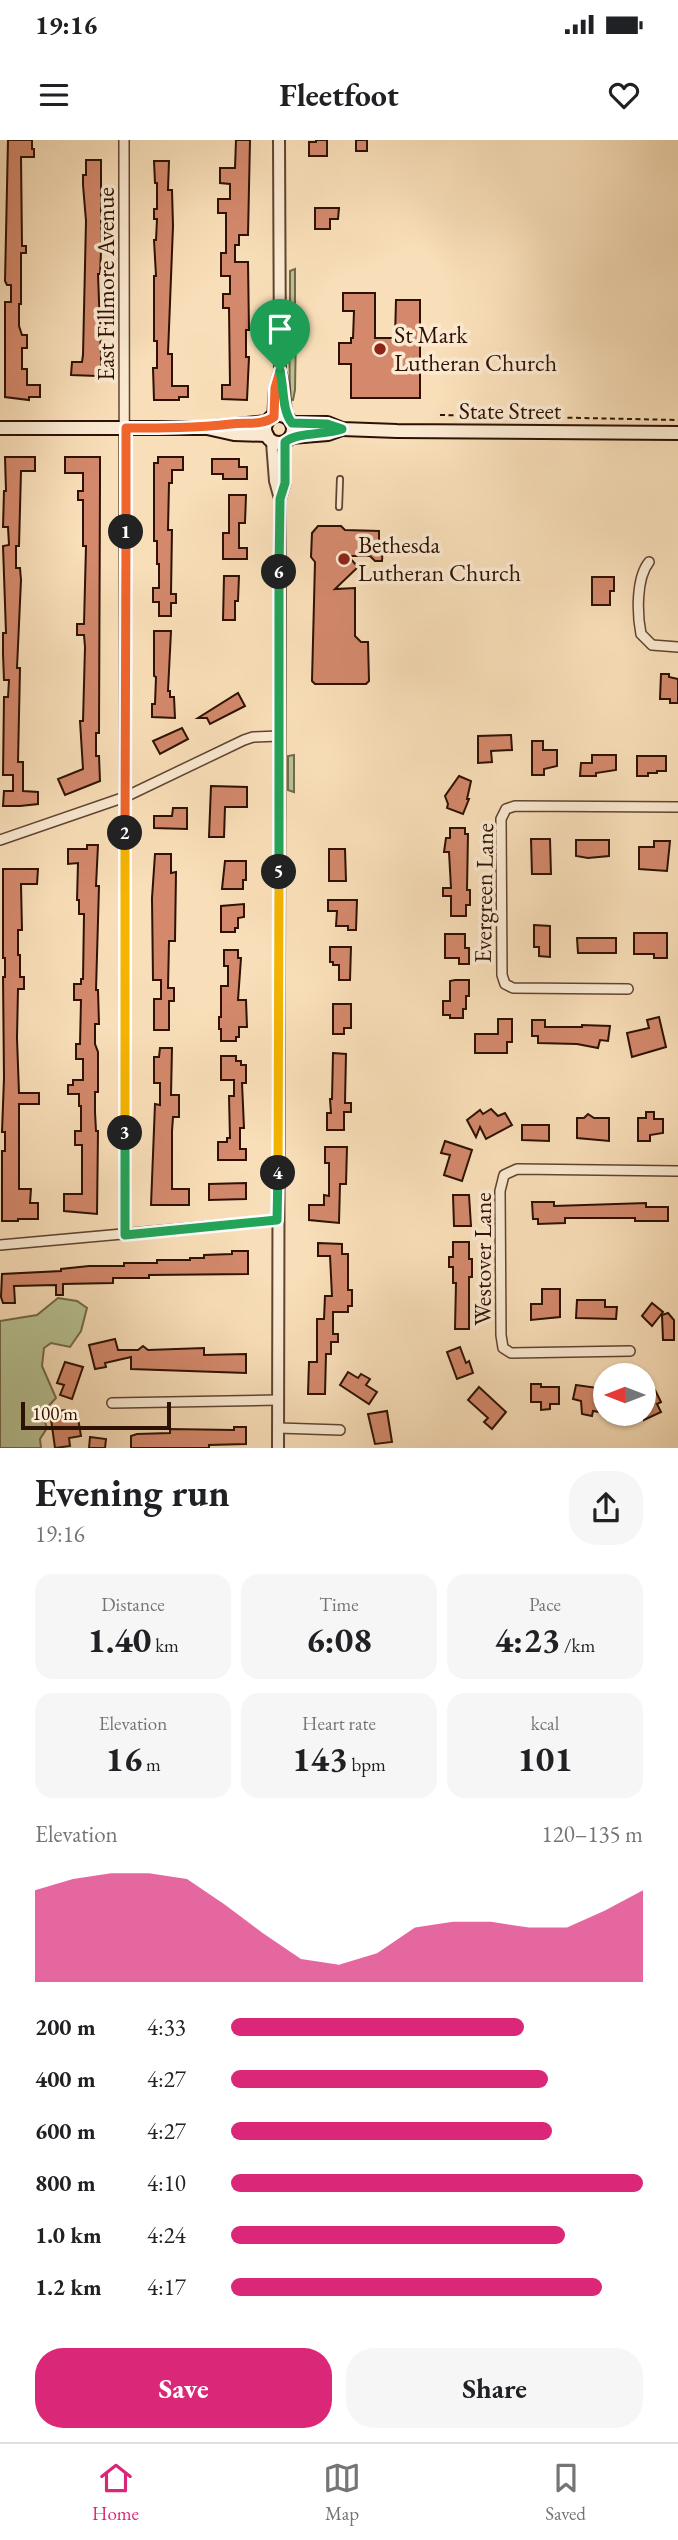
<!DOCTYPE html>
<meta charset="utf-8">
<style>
:root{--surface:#fff;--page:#f6f6f6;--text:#202124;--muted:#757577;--line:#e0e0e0;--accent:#db2777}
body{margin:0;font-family:"EB Garamond",serif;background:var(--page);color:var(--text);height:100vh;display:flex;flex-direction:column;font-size:26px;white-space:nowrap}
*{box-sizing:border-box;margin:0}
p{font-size:23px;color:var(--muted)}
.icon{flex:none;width:38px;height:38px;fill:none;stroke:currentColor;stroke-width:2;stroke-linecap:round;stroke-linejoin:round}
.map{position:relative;height:1308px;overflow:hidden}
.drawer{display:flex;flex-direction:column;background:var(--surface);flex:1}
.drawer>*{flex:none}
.needle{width:46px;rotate:270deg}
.controls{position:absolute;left:593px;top:1223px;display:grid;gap:14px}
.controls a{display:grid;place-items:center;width:63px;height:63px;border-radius:50%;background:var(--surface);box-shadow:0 2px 5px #0004;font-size:35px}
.scale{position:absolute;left:21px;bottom:18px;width:150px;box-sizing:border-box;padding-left:7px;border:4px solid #2d1103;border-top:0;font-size:19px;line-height:24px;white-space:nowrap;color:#2d1103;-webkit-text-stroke:5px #fbead2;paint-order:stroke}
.pin{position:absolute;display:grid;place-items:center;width:60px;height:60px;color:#fff;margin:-72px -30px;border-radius:50% 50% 50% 0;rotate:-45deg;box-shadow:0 0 7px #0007}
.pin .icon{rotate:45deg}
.km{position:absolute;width:35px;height:35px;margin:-18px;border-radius:50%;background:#222;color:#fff;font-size:19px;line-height:35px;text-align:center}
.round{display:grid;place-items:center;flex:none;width:74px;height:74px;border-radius:28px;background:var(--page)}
.overview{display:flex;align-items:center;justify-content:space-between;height:119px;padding:0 35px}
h1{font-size:38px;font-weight:700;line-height:52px}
.stats{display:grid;grid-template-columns:repeat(3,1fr);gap:10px;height:119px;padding:7px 35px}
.stats div{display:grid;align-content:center;border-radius:18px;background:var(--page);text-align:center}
.stats b{font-size:35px;font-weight:700}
.stats small{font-size:19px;font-weight:400}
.stats p{font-size:19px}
.chart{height:196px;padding:14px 35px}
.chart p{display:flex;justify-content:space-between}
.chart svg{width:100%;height:126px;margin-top:7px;fill:var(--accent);opacity:.7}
.action{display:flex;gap:14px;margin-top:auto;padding:14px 35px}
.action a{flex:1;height:80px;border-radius:28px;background:var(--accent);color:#fff;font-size:28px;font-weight:700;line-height:80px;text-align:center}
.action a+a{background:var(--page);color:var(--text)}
ul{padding:0 35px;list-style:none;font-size:23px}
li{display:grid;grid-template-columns:112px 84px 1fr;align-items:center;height:52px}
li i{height:18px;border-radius:9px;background:var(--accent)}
.status{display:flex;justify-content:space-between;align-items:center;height:49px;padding:0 35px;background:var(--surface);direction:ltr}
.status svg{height:19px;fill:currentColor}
header{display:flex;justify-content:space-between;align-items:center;height:91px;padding:0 35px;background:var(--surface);font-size:32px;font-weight:700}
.dock{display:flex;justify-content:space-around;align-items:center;height:98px;border-top:2px solid var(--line);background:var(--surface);font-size:19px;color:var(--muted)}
.dock a{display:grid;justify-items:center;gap:4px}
.dock .on{color:var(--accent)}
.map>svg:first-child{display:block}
</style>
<div class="status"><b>19:16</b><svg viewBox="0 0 49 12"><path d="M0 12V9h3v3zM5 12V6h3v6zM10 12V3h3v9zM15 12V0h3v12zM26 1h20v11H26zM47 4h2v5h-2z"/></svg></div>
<header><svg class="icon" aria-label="menu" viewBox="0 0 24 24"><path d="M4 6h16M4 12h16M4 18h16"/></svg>Fleetfoot<svg class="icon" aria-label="heart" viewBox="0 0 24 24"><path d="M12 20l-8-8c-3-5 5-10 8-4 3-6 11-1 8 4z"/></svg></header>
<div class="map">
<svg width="678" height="1308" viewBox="0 0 678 1308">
<rect width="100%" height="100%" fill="#f9dfb9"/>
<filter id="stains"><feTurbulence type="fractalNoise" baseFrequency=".00286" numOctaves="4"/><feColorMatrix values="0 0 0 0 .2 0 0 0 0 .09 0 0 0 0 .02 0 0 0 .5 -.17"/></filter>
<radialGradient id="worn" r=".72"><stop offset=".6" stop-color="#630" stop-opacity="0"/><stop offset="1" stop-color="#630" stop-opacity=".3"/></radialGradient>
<g fill="#b8c394" stroke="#726a4c" stroke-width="2">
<polygon points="295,129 295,180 290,179 290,131"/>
<polygon points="296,189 295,250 293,260 290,259 289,190"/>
<polygon points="294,615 294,652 288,650 288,616"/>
<polygon points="58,1158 77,1161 87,1168 81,1191 70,1207 51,1203 44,1208 42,1226 56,1258 42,1273 47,1288 40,1299 41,1308 0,1308 0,1181 37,1175"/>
</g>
<g fill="#d4896c" stroke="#2d1103" stroke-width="2">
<polygon points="8,0 32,0 32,9 34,9 34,17 21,17 22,106 26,106 26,113 21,113 21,164 19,164 19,186 22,195 27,195 27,208 22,208 22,229 27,229 27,245 40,245 40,257 29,257 29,260 5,257 5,162 11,162 11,145 7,145 5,141"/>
<polygon points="236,0 250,0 248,95 239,95 239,105 235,105 235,122 248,122 249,190 246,190 246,217 249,217 247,260 222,259 222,245 230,245 229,168 223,168 223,154 230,154 230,136 221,136 221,113 226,113 226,73 218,73 218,59 230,59 230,44 220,43 220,28 235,28"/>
<polygon points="316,0 327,0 327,16 309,16 309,2 316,2"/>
<rect x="356" y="0" width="11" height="11"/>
<polygon points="86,20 101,20 101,112 100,134 98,134 101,215 101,228 98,228 97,236 71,235 72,222 82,222 83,215 86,81 83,45 83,35 86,35"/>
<polygon points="154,21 169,21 168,50 172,50 173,86 168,214 172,214 172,246 188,246 188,257 179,257 179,260 154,260 153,228 157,228 157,201 154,201 154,136 156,136 154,100 156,100 157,79 154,79 154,69 157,69 157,43 155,43"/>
<polygon points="315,68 339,68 338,79 330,79 330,89 315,89"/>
<polygon points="343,153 375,153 375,198 395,198 396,160 420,160 420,258 351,258 351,224 339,224 339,203 351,203 351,198 353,198 354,171 343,171"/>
<polygon points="5,317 35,317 35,331 21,331 19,406 16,406 16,428 20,428 21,440 17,528 20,528 18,622 23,622 23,651 38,652 38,664 20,666 3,666 4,651 13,651 13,635 3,635 4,557 8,557 9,540 4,540 3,514 3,493 6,493 3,406 9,405 8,387 3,387 4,351 6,351"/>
<polygon points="65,317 100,317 100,342 99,593 96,593 96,616 99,616 100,641 65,655 58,639 83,629 80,581 83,581 85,507 84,495 77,495 77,484 84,484 86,406 83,406 83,360 78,360 78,351 83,351 83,333 65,333"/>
<polygon points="158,317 183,317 183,330 172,330 172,343 169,343 168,390 172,390 171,454 176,454 176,463 171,463 171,476 159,476 159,462 153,462 153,448 159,448 159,424 157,424 157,401 154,401 154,323 158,323"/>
<polygon points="212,319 239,319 239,327 247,327 247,339 223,339 223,334 212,334"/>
<polygon points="229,355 246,355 245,383 239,383 239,408 247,408 247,419 223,419 223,393 229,393"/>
<polygon points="318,386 341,386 345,390 379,391 379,405 383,405 382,421 375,421 370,416 348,416 358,427 335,449 355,448 355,496 361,502 368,502 369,541 366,544 315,544 312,541 315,422 311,417 312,393"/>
<polygon points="224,436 239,436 238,461 235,461 235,480 223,480"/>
<polygon points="592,437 614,437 614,451 610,451 610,465 592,465"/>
<polygon points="154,491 171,491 168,551 170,551 170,557 174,557 175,578 152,577 152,564 155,564 156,537 154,536"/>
<polygon points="661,534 669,534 669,537 678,539 678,563 670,563 670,559 660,559"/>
<polygon points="238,553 245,566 210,584 207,578 198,578"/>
<polygon points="182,588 188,599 160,614 153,601"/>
<polygon points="511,595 512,610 491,611 492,622 478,623 478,596"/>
<polygon points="532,601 543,601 543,610 557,610 557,626 544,629 544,635 532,635"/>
<polygon points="592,615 616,615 616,630 596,633 596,636 580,636 581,623 592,623"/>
<polygon points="637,616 666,616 666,631 657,631 657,633 648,633 648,636 637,636"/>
<polygon points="459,636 471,641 467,659 469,659 463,674 447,668 448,664 445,656"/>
<polygon points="211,646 247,647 247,667 225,667 224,697 209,697"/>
<polygon points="173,668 187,668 187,689 154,688 154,676 172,676"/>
<polygon points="450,688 465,688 465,694 468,694 467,750 470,750 470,765 466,765 466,776 451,776 451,756 443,756 443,748 451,748 449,712 444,712 446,698 450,698"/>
<polygon points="531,699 550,699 551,734 532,734"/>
<polygon points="576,700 609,700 609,716 588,718 576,716"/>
<polygon points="654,701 670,701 667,731 639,729 639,707 654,707"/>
<polygon points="87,705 98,705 96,746 99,746 96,850 98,850 99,884 95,884 95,904 98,912 98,952 95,952 95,972 96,991 98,991 97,1074 64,1071 64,1054 82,1054 82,1005 75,1005 75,991 81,991 81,966 79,966 79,954 68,954 68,945 73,945 73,940 83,940 83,919 76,919 76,904 80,904 81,860 74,860 74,844 81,844 81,839 83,839 84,774 79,774 79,760 77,760 78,723 68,724 68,709 87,709"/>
<polygon points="329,709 345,709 346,741 329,741"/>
<polygon points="155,714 171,714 171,733 176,732 175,801 169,801 168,848 174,848 174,861 169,861 169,890 154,890 154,859 161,859 161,840 153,840 152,758"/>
<polygon points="225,721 246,721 246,740 243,740 243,749 222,749"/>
<polygon points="3,729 38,729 37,744 21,744 22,790 18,790 18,815 20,815 20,837 24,837 24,849 18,849 17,898 19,953 39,953 39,964 19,964 19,1049 31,1049 30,1063 38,1063 38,1079 18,1079 18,1081 2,1081 2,1011 5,1011 5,992 2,992 4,938 3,837 5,837 5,818 3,818"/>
<polygon points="328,760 357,760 356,790 348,790 348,786 336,786 337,771 328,771"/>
<polygon points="244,764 244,777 238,778 238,788 235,788 235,792 221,792 221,766"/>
<polygon points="534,785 550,786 550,817 539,816 539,807 534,807"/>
<polygon points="634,793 667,793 667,818 654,818 654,814 634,814"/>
<polygon points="445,794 465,794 465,808 469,808 469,824 459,824 459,818 445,818"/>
<polygon points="577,798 616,798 616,813 578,813"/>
<polygon points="330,807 351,807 350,840 339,840 339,825 333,825 333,822 330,822"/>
<polygon points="224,810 238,810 238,818 241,818 238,860 246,860 247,887 239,887 239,897 236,897 236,901 221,901 221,889 219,889 219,877 221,877 221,846 228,846 228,826 224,826"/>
<polygon points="455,840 469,840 469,856 466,856 466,869 463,869 463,878 450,878 450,875 443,875 443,861 450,861 450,841"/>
<polygon points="333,864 351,864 351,888 344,888 344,894 333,894"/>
<polygon points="659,877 666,907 632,917 627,893 649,888 647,880"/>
<polygon points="498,879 512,879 512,902 507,902 507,913 475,913 475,894 498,894"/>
<polygon points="532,880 545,880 545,887 582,887 582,885 610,886 608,901 600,900 598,908 577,904 538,903 538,896 532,896"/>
<polygon points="160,908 172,908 171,955 179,955 179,977 173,977 172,991 172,1049 189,1049 189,1065 151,1065 155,964 160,965 160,943 154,943 154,917 159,917"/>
<polygon points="333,913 346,914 345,963 351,963 351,972 344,972 344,990 327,990 327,973 331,973 330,959 332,959"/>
<polygon points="221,916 236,916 236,921 241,921 241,925 246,925 246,943 242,943 244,988 240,988 240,1009 246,1009 246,1020 218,1020 218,1002 227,1002 227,998 230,998 229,956 234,956 234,940 221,940"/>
<polygon points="491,969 498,976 505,973 512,985 486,999 480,987 476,997 467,980 480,970 483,974"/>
<polygon points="646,972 654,972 654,979 663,979 663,993 650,995 650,1001 638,1001 638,978 646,978"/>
<polygon points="588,974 594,978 609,978 609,1001 577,998 577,978 584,978"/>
<polygon points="522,985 549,985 549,1001 522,1000"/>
<polygon points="445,1001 472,1010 462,1041 444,1035 450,1015 441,1013"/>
<polygon points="325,1007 347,1007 346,1044 340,1044 339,1083 309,1080 309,1065 324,1065 324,1055 329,1056 329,1023 325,1023"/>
<polygon points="246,1043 246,1059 209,1060 209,1044"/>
<polygon points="453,1055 469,1055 471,1086 454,1086"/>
<polygon points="532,1062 554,1062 554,1066 646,1063 646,1067 668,1067 668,1081 635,1081 635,1078 565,1078 565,1083 538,1084 538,1079 533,1079"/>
<polygon points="453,1102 469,1102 469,1119 472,1119 472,1137 469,1137 469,1189 455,1189 456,1143 453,1143 453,1127 449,1127 449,1117 453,1117"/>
<polygon points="318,1103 342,1104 342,1114 348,1114 348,1150 352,1150 352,1166 348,1166 348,1172 333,1172 333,1194 338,1194 338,1202 331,1202 331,1214 326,1214 325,1254 308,1254 309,1222 317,1222 317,1179 324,1179 325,1156 332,1156 330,1116 318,1116"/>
<polygon points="232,1111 248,1111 248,1134 149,1135 149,1138 113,1138 113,1143 63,1144 63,1155 56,1155 56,1145 14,1146 15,1163 3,1163 1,1157 2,1134 61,1131 61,1129 89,1126 124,1126 124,1123 157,1123 157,1120 190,1120 190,1118 204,1118 204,1115 232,1114"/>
<polygon points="542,1149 560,1149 560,1177 531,1180 531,1164 542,1164"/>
<polygon points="577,1160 605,1160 605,1167 617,1167 616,1179 576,1178"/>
<polygon points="652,1163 663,1172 652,1186 642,1176"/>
<polygon points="668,1173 674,1180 674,1200 663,1200 662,1175"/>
<polygon points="115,1199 118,1210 138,1210 143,1206 148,1210 204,1208 204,1215 246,1214 246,1233 131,1229 131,1217 105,1223 106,1227 95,1229 89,1205"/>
<polygon points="460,1207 466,1223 469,1221 473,1233 457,1239 447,1212"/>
<polygon points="65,1222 83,1227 72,1259 60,1255 64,1245 57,1243"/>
<polygon points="348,1232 358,1238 361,1234 370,1239 366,1245 377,1252 369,1264 340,1245"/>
<polygon points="531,1244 541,1244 541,1247 559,1247 559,1264 550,1264 550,1269 541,1270 541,1262 531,1262"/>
<polygon points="576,1245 598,1248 598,1251 606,1252 606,1273 593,1271 592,1276 582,1274 581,1261 573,1259"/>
<polygon points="479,1247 506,1272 492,1289 484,1282 488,1278 468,1260"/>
<polygon points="655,1250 661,1262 657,1264 661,1272 644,1280 644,1256"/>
<polygon points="65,1270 67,1280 78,1278 81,1296 69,1298 70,1306 55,1308 50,1272"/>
<polygon points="387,1271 392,1302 375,1304 368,1274"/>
<polygon points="234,1287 246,1287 246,1304 209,1305 209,1308 131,1308 131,1296 137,1294 170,1293 170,1289 234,1290"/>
<polygon points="90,1297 106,1299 105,1308 89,1308"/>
</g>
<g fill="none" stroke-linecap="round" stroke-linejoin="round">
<defs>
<polyline id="service" points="339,367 340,339"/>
<g id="minor">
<polyline points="124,0 125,1095"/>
<path d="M649 422C636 438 637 474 641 494L652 505 678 507"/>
<polyline points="0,700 125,657 244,600 253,597 279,596"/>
<polyline points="628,849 513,848 505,844 502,835 501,679 506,669 515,666 678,667"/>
<polyline points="0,1105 277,1080"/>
<polyline points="630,1211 511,1213 503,1208 501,1195 500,1051 504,1035 517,1029 678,1031"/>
<polyline points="112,1263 278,1260"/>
<polyline points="278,1288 340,1290"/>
</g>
<g id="tertiary">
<polyline points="281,234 284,248 286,277"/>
<polyline points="273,277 275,249 280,231 279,0"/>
<polyline points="272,302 275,341 280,359 278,1308"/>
<polyline points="280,359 285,343 285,302"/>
</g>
<g id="secondary">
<circle cx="279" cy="289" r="14"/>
<polyline points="292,283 327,283 342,289 397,291 678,293"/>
<polyline points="216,287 267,282"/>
<polyline points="0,288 207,288 234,294 267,295"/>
<polyline points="291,297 328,294 342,289"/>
</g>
</defs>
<use href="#service" stroke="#604430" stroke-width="8"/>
<use href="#minor" stroke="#604430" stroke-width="12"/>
<use href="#tertiary" stroke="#604430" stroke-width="14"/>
<use href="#secondary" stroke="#2d1103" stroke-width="16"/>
<polyline stroke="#2d1103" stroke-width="2" stroke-dasharray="5 3.5" stroke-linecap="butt" points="440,275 678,280"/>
<use href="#service" stroke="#fbead2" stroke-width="4.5"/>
<use href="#minor" stroke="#fbead2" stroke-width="9"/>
<use href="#tertiary" stroke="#fbead2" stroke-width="10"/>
<use href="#secondary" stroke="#fbead2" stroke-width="12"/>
</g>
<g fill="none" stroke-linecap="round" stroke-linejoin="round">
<defs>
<path id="split-1" d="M126 392V288C162 288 196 288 231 284 247 282 261 286 274 277L275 248 280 231"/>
<polyline id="split-2" points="125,693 126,392"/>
<polyline id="split-3" points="125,993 125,693"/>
<polyline id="split-4" points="125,993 125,1095 277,1080 278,1033"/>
<polyline id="split-5" points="278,1033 279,732"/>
<polyline id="split-6" points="279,732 279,432"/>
<path id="split-7" d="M279 432 280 359 285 343V302C298 292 325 295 342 289L327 284 292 283C282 271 284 248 280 231"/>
</defs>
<use href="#split-1" stroke="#fff" stroke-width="14"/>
<use href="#split-2" stroke="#fff" stroke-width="14"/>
<use href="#split-3" stroke="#fff" stroke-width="14"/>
<use href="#split-4" stroke="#fff" stroke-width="14"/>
<use href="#split-5" stroke="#fff" stroke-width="14"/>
<use href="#split-6" stroke="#fff" stroke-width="14"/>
<use href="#split-7" stroke="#fff" stroke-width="14"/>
<use href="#split-1" stroke="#f0652b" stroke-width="9"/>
<use href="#split-2" stroke="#f0652b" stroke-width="9"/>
<use href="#split-3" stroke="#f5b400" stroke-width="9"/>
<use href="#split-4" stroke="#22a559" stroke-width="9"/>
<use href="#split-5" stroke="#f5b400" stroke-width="9"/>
<use href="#split-6" stroke="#22a559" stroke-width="9"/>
<use href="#split-7" stroke="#22a559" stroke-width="9"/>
</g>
<g fill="#8f2418" stroke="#fbead2" stroke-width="2.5">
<circle cx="380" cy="209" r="7"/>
<circle cx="344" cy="419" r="7"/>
</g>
<g text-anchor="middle" stroke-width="7" stroke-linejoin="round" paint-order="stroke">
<g font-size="24" fill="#2d1103" stroke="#fbead2">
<text transform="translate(106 144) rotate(-90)" y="8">East Fillmore Avenue</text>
<text x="510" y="279">State Street</text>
<text transform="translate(484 753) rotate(-89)" y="8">Evergreen Lane</text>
<text transform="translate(483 1119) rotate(-90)" y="8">Westover Lane</text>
</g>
<g font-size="24" fill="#2d1103" stroke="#fbead2" text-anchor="start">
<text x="394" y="203">St Mark<tspan x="394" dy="28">Lutheran Church</tspan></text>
<text x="358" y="413">Bethesda<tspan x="358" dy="28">Lutheran Church</tspan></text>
</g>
</g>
<rect width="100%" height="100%" filter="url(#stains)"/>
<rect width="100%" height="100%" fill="url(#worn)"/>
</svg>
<div class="controls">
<a><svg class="needle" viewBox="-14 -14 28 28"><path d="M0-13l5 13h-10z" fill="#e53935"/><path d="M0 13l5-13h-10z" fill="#757577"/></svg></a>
</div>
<div class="scale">100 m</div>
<div class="pin" style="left:280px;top:231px;background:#1e9e55"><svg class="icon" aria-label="arrive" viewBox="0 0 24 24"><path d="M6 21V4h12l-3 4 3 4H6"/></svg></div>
<b class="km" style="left:126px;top:392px">1</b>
<b class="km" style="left:125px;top:693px">2</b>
<b class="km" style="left:125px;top:993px">3</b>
<b class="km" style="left:278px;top:1033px">4</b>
<b class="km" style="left:279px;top:732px">5</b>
<b class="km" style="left:279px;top:432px">6</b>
</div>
<section class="drawer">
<div class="overview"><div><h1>Evening run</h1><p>19:16</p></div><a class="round"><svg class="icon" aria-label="share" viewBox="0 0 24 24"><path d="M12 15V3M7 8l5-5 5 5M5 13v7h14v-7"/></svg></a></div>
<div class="stats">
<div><p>Distance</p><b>1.40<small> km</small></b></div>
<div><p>Time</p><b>6:08</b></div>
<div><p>Pace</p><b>4:23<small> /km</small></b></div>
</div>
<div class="stats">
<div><p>Elevation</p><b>16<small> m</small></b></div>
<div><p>Heart rate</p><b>143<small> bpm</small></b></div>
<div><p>kcal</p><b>101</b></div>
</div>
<div class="chart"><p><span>Elevation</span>120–135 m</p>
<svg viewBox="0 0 160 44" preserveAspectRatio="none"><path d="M0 44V12L10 8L20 6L30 6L40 8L50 17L60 27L70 36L80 38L90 34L100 25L110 23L120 23L130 25L140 25L150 19L160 12V44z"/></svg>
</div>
<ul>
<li><b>200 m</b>4:33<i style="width:71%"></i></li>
<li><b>400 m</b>4:27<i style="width:77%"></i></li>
<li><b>600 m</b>4:27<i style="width:78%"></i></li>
<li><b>800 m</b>4:10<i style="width:100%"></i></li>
<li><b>1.0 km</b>4:24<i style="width:81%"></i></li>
<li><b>1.2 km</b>4:17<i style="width:90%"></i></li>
</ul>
<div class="action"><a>Save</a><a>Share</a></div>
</section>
<nav class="dock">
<a class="on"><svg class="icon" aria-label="home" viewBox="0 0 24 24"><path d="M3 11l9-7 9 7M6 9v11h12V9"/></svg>Home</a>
<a><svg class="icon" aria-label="map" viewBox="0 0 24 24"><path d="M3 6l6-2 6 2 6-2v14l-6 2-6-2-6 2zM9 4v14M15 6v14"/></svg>Map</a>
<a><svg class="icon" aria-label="saved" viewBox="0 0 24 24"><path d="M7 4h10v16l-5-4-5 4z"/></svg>Saved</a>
</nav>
